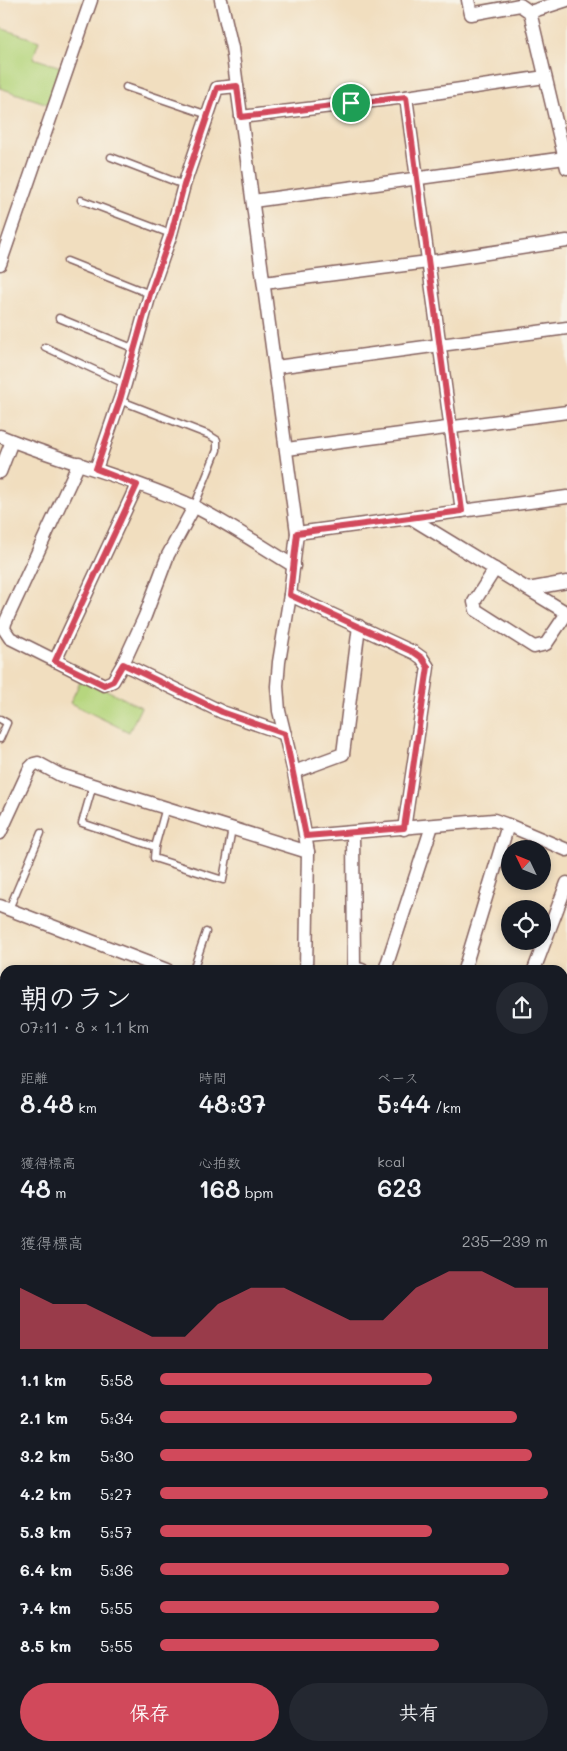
<!DOCTYPE html>
<html lang="ja">
<meta charset="utf-8">
<style>
:root{--surface:#171b24;--page:#242831;--text:#f1f3f6;--muted:#9ea1a6;--accent:#d1495b}
body{margin:0;font-family:Mali,"Klee One",sans-serif;background:var(--page);color:var(--text);height:100vh;display:flex;flex-direction:column;font-size:19px;white-space:nowrap}
*{box-sizing:border-box;margin:0}
p{font-size:16px;color:var(--muted)}
.icon{flex:none;width:28px;height:28px;fill:none;stroke:currentColor;stroke-width:2;stroke-linecap:round;stroke-linejoin:round}
.map{position:relative;flex:1;overflow:hidden}
.details{position:absolute;left:0px;top:965px;width:568px;height:786px;display:flex;flex-direction:column;background:var(--surface);border-radius:15px 15px 0 0;box-shadow:0 2px 8px #0003}
.details>*{flex:none}
.needle{width:32px;rotate:313deg}
.fabs{position:absolute;left:501px;top:840px;display:grid;gap:10px}
.fabs a{display:grid;place-items:center;width:50px;height:50px;border-radius:50%;background:var(--surface);box-shadow:0 2px 8px #0003;font-size:25px}
.pin{position:absolute;display:grid;place-items:center;width:42px;height:42px;color:#fff;margin:-21px;border:2px solid #fff;border-radius:50%;box-shadow:0 1px 5px #0007}
.round{display:grid;place-items:center;flex:none;width:52px;height:52px;border-radius:26px;background:var(--page)}
.headline{display:flex;align-items:center;justify-content:space-between;height:85px;padding:0 20px}
h1{font-size:28px;font-weight:600;line-height:38px}
.stats{display:grid;grid-template-columns:repeat(3,1fr);gap:8px;height:85px;padding:5px 20px}
.stats div{display:grid;align-content:center}
.stats b{font-size:25px;font-weight:600}
.stats small{font-size:14px;font-weight:400}
.stats p{font-size:14px}
.chart{height:140px;padding:10px 20px}
.chart p{display:flex;justify-content:space-between}
.chart svg{width:100%;height:90px;margin-top:5px;fill:var(--accent);opacity:.7}
.cta{display:flex;gap:10px;margin-top:auto;padding:10px 20px}
.cta a{flex:1;height:58px;border-radius:30px;background:var(--accent);color:#fff;font-size:20px;font-weight:600;line-height:58px;text-align:center}
.cta a+a{background:var(--page);color:var(--text)}
ul{padding:0 20px;list-style:none;font-size:16px}
li{display:grid;grid-template-columns:80px 60px 1fr;align-items:center;height:38px}
li i{height:12px;border-radius:6px;background:var(--accent)}
.map>svg:first-child{display:block}
</style>
<div class="map">
<svg width="567" height="1751" viewBox="0 0 567 1751">
<rect width="100%" height="100%" fill="#f7f3e8"/>
<filter id="ink" filterUnits="userSpaceOnUse"><feTurbulence type="fractalNoise" baseFrequency=".02" numOctaves="2"/><feDisplacementMap in="SourceGraphic" scale="10" xChannelSelector="R" yChannelSelector="G"/><feConvolveMatrix kernelMatrix="1 2 1 2 8 2 1 2 1" color-interpolation-filters="sRGB"/></filter>
<filter id="wash" filterUnits="userSpaceOnUse"><feTurbulence type="fractalNoise" baseFrequency=".0096" numOctaves="4" result="noise"/><feDisplacementMap in="SourceGraphic" scale="20" xChannelSelector="R" yChannelSelector="G"/><feGaussianBlur stdDeviation="1.12" result="paint"/><feColorMatrix in="noise" values="0 0 0 0 0 0 0 0 0 0 0 0 0 0 0 0 0 1.4 0 .05"/><feComposite in="paint" operator="in"/></filter>
<g filter="url(#wash)">
<rect width="100%" height="100%" fill="#f1debf"/>
<g fill="#b6d67e" stroke="#807a54">
<polygon points="0,28 39,41 33,58 61,67 48,104 0,88"/>
<polygon points="82,678 141,707 129,732 70,703"/>
</g>
</g>
<g filter="url(#ink)">
<g fill="none" stroke-linecap="round" stroke-linejoin="round">
<defs>
<g id="lane">
<polyline points="126,87 208,115"/>
<polyline points="111,157 184,185"/>
<polyline points="81,200 171,234"/>
<polyline points="67,261 150,294"/>
<polyline points="59,318 135,349"/>
<polyline points="45,347 125,384"/>
<polyline points="119,400 209,435 217,440 217,450 194,507"/>
<polyline points="0,719 7,723 0,739"/>
<polyline points="93,785 82,823 155,847"/>
<polyline points="166,807 155,847 154,858 223,880 232,828"/>
<polyline points="9,909 41,833"/>
<polyline points="193,970 206,932"/>
<polyline points="562,1446 567,1430"/>
<polyline points="562,1664 567,1665"/>
<polyline points="562,1678 567,1680"/>
<polyline points="562,1720 567,1715"/>
<polyline points="443,1746 459,1751"/>
<polyline points="531,1751 536,1746"/>
</g>
<g id="street">
<polyline points="221,0 232,48 237,86 297,533 290,595 279,662 277,686 279,711 294,772 308,852 306,970"/>
<polyline points="468,0 471,14 520,5 530,12 567,168"/>
<polyline points="530,12 567,0"/>
<polyline points="406,97 462,511"/>
<polyline points="241,117 406,97 545,77"/>
<polyline points="253,201 565,158"/>
<polyline points="0,264 91,0"/>
<polyline points="264,283 428,262 567,241"/>
<polyline points="276,367 567,328"/>
<path d="M0 436C64 462 132 478 195 507 229 524 261 546 294 566"/>
<polyline points="287,449 567,412"/>
<polyline points="79,463 5,623 4,629 10,638 104,685 113,681 123,664 145,616 168,555 194,507"/>
<polyline points="96,469 125,384 150,294 171,234 184,185 217,88 237,86"/>
<polyline points="0,472 12,441"/>
<polyline points="411,518 567,613"/>
<polyline points="297,533 567,497"/>
<polyline points="495,569 474,602 476,610 534,647 546,644 567,613"/>
<polyline points="528,589 567,582"/>
<polyline points="290,595 415,653 422,658 428,667 404,829"/>
<polyline points="55,661 137,485"/>
<polyline points="123,664 222,712 285,734"/>
<polyline points="294,772 343,754 359,626"/>
<polyline points="0,833 30,768 34,764 38,763 60,775 308,852"/>
<polyline points="353,833 354,968 362,970"/>
<polyline points="306,836 494,820 508,825 567,850"/>
<polyline points="0,906 167,970"/>
<polyline points="385,970 432,826"/>
<polyline points="464,970 508,825"/>
<polyline points="534,970 567,883"/>
<polyline points="0,983 5,985"/>
<polyline points="562,1011 567,1013"/>
<polyline points="562,1078 567,1080"/>
<polyline points="0,1118 5,1105"/>
<polyline points="562,1123 567,1125"/>
<polyline points="0,1134 5,1136"/>
<polyline points="562,1158 567,1143"/>
<polyline points="562,1234 567,1236"/>
<polyline points="5,1242 1,1250 5,1253"/>
<polyline points="562,1307 567,1309"/>
<polyline points="0,1364 5,1367"/>
<polyline points="562,1385 567,1387"/>
<polyline points="562,1516 567,1517"/>
<polyline points="0,1587 5,1586"/>
<polyline points="562,1593 567,1595"/>
<polyline points="0,1662 5,1660"/>
<polyline points="0,1739 5,1737"/>
<polyline points="88,1746 89,1751"/>
<polyline points="160,1746 161,1751"/>
<polyline points="233,1746 234,1751"/>
<polyline points="286,1746 304,1751"/>
</g>
</defs>
<use href="#lane" stroke="#84625f" stroke-width="9"/>
<use href="#street" stroke="#84625f" stroke-width="15"/>
<use href="#lane" stroke="#fff" stroke-width="6"/>
<use href="#street" stroke="#fff" stroke-width="12"/>
</g>
</g>
<g fill="none" stroke-linecap="round" stroke-linejoin="round" filter="url(#ink)">
<defs>
<polygon id="route" points="237,86 241,117 406,97 462,511 297,533 290,595 415,653 422,658 428,667 404,828 306,836 285,734 222,712 123,664 113,681 104,685 55,661 137,485 96,469 120,400 150,294 171,234 184,185 217,88"/>
</defs>
<use href="#route" stroke="#fff" stroke-width="10"/>
<use href="#route" stroke="#d1495b" stroke-width="6"/>
</g>
</svg>
<div class="fabs">
<a><svg class="needle" viewBox="-14 -14 28 28"><path d="M0-13l5 13h-10z" fill="#e53935"/><path d="M0 13l5-13h-10z" fill="#9ea1a6"/></svg></a>
<a><svg class="icon" aria-label="locate" viewBox="0 0 24 24"><circle cx="12" cy="12" r="6"/><path d="M12 2v4M12 18v4M2 12h4M18 12h4"/></svg></a>
</div>
<div class="pin" style="left:351px;top:103px;background:#1e9e55"><svg class="icon" aria-label="arrive" viewBox="0 0 24 24"><path d="M6 21V4h12l-3 4 3 4H6"/></svg></div>
<section class="details">
<div class="headline"><div><h1>朝のラン</h1><p>07:11 · 8 × 1.1 km</p></div><a class="round"><svg class="icon" aria-label="share" viewBox="0 0 24 24"><path d="M12 15V3M7 8l5-5 5 5M5 13v7h14v-7"/></svg></a></div>
<div class="stats">
<div><p>距離</p><b>8.48<small> km</small></b></div>
<div><p>時間</p><b>48:37</b></div>
<div><p>ペース</p><b>5:44<small> /km</small></b></div>
</div>
<div class="stats">
<div><p>獲得標高</p><b>48<small> m</small></b></div>
<div><p>心拍数</p><b>168<small> bpm</small></b></div>
<div><p>kcal</p><b>623</b></div>
</div>
<div class="chart"><p><span>獲得標高</span>235–239 m</p>
<svg viewBox="0 0 160 44" preserveAspectRatio="none"><path d="M0 44V14L10 22L20 22L30 30L40 38L50 38L60 22L70 14L80 14L90 22L100 30L110 30L120 14L130 6L140 6L150 14L160 14V44z"/></svg>
</div>
<ul>
<li><b>1.1 km</b>5:58<i style="width:70%"></i></li>
<li><b>2.1 km</b>5:34<i style="width:92%"></i></li>
<li><b>3.2 km</b>5:30<i style="width:96%"></i></li>
<li><b>4.2 km</b>5:27<i style="width:100%"></i></li>
<li><b>5.3 km</b>5:57<i style="width:70%"></i></li>
<li><b>6.4 km</b>5:36<i style="width:90%"></i></li>
<li><b>7.4 km</b>5:55<i style="width:72%"></i></li>
<li><b>8.5 km</b>5:55<i style="width:72%"></i></li>
</ul>
<div class="cta"><a>保存</a><a>共有</a></div>
</section>
</div>
